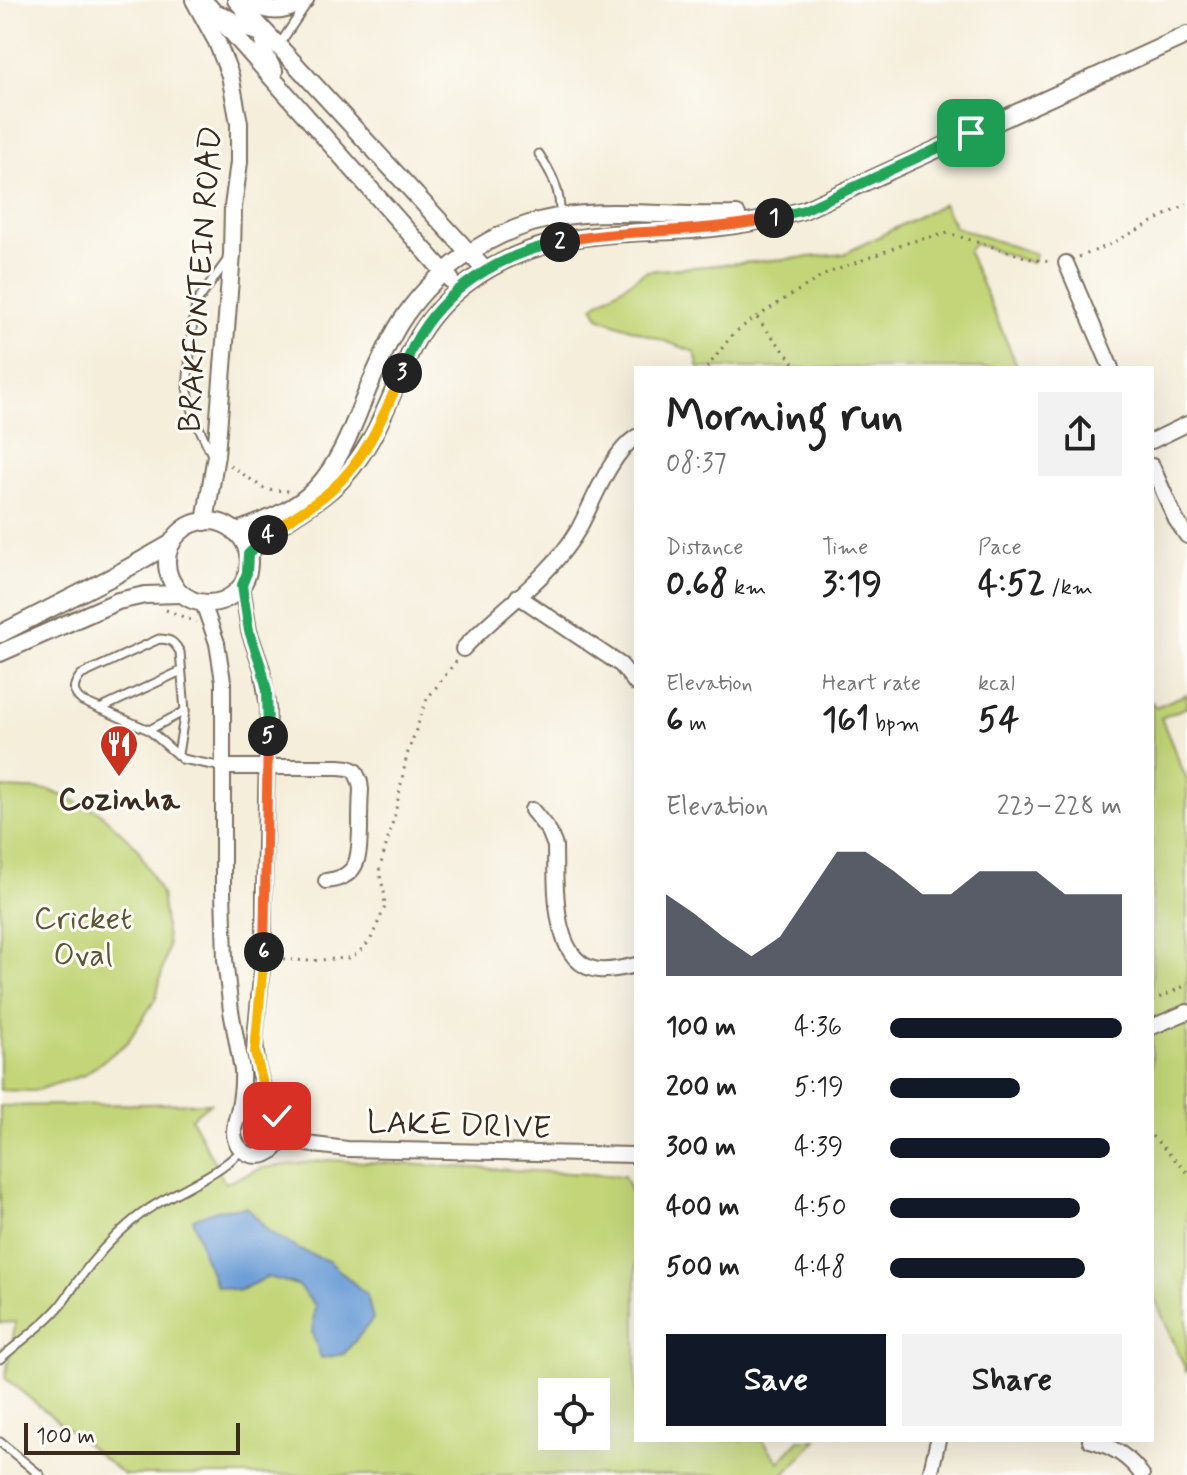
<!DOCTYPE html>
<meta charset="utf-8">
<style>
:root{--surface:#fff;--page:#f2f2f2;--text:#222;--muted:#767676;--accent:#111827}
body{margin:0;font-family:Mynerve,sans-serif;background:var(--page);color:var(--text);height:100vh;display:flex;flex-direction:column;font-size:30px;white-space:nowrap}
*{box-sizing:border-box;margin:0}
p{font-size:26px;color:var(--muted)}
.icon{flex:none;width:44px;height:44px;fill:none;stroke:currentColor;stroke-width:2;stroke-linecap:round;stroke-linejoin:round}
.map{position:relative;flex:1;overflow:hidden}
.details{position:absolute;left:634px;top:366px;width:520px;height:1076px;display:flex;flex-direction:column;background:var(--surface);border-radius:0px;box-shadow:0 8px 32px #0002}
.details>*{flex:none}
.tools{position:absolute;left:538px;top:1378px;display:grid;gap:16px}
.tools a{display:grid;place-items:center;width:72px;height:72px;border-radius:0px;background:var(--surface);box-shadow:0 8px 32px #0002;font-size:40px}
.scale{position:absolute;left:24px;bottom:20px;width:216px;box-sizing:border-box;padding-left:8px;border:4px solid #3b2a1e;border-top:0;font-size:22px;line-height:28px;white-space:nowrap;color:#3b2a1e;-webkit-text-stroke:6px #fdfcf7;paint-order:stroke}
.pin{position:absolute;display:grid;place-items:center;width:68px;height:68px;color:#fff;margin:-34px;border-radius:16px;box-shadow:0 4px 12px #0006}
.km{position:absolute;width:40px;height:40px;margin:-20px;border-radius:50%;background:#222;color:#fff;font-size:22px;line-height:40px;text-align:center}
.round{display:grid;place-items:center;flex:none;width:84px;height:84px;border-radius:0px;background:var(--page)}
.headline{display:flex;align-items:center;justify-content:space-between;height:136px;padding:0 32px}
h1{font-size:44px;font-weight:800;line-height:60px}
.metrics{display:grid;grid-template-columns:repeat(3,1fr);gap:12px;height:136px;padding:8px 32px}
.metrics div{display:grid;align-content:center}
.metrics b{font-size:34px;font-weight:800}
.metrics small{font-size:22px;font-weight:400}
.metrics p{font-size:22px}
.chart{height:224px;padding:16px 32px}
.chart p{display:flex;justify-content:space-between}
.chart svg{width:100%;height:144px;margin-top:8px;fill:var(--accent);opacity:.7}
.cta{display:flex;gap:16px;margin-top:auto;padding:16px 32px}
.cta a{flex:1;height:92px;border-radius:0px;background:var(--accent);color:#fff;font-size:32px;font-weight:800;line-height:92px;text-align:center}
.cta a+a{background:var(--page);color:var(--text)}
ul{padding:0 32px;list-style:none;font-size:26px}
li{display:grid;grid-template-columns:128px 96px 1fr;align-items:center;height:60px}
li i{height:20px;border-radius:10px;background:var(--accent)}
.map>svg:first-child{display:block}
</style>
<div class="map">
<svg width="1187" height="1475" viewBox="0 0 1187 1475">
<rect width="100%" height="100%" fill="#fdfcf7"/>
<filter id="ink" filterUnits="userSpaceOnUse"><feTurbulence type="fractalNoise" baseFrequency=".0125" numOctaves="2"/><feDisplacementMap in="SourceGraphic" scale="16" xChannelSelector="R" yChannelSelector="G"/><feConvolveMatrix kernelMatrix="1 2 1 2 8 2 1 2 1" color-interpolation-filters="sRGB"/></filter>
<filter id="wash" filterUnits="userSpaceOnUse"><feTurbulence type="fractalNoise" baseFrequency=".006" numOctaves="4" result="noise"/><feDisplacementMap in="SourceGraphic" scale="32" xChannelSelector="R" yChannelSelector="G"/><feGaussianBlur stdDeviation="1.8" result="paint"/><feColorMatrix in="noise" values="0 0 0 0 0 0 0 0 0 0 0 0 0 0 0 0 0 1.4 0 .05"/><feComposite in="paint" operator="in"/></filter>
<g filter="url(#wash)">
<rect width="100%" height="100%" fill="#f5eedb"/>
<g fill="#c3d578" stroke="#7f804b" stroke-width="2" fill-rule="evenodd">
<polygon points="943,204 955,227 1036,254 1032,263 974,243 968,252 1018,368 699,368 695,352 600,318 593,306 647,271 844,254"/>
<polygon points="1187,694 1187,707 1161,718 1187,780 1187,1373 1152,1292 1152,701 1155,707"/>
<polygon points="0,788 49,790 98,811 137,847 161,894 168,946 156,998 127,1043 84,1075 34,1091 0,1090"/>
<path d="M210 1103 191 1118 225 1183 262 1168 328 1160 624 1176 636 1203V1440H763L779 1462 799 1440H817L785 1473V1475H124L5 1378 16 1322 0 1323V1106ZM552 1392H596V1436H552Z"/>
</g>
<polygon fill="#6d9ed7" stroke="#54647a" stroke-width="2" points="247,1207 268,1231 300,1250 329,1261 367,1295 373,1319 344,1354 321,1358 312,1333 315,1305 297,1285 268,1277 238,1291 216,1286 203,1254 193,1219 216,1210"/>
</g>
<g filter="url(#ink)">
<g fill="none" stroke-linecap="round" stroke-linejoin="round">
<defs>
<g id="service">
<polyline points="279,45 306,5"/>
<path d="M539 154C552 174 561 191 560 216"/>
<polyline points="212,455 195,419 187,388 193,319 197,302 228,259"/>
<polyline points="100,709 181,671"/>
<polyline points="149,730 185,711"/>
<path d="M178 754 185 711 180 652C174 642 171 639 159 639L81 675C73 685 71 692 82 701L149 730 182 759 223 767"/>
<path d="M0 1359C20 1341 42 1327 59 1307 66 1299 71 1290 77 1282 92 1261 111 1239 130 1223 164 1193 210 1182 242 1150"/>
<polyline points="0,1442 40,1475"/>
</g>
<g id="minor">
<polyline points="1066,263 1111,368"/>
<polyline points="1152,441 1187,424"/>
<polyline points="1152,466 1176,520 1187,536"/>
<polyline points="242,585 249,631 262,669 268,708 264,892 264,947 255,1039 257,1065 269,1110"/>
<polyline points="518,596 621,665 636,684"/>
<path d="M203 603 217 643 223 681V891L225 959 231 1011 242 1070C243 1088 240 1106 235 1123"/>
<path d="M463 649C500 609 550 578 578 530 593 503 610 454 636 437"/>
<path d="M223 767H339L349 768 355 771 360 782 361 790C360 803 360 816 360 829 359 857 360 877 326 881"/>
<path d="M532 810 549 831 555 846C556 880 550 965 599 970 611 971 624 968 636 965"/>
<polyline points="1152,1027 1187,1012"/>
<circle cx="258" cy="1132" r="24"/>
<polyline points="283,1136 306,1144 347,1149 636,1155"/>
<path d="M1090 1440C1112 1446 1129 1456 1142 1475"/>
<polyline points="930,1475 938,1440"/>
</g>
<g id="tertiary">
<polyline points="194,0 217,42 230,75 239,123 239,162 233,207 232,254 216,455 205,522"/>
<polyline points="236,0 485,270"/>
<path d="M246 0C269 14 283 14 305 0"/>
<polyline points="204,1 451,280"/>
<path d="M222 15 248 29 266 34C260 50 266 56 274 71"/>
<circle cx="208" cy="562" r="41"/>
<path d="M235 532C263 521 293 512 315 489 341 462 354 423 368 389 378 366 387 344 400 323 430 276 479 239 532 223 594 204 672 218 737 215"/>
<path d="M248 554C257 545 265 537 275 529 301 510 330 496 351 469 381 432 393 387 414 345 440 294 492 260 546 245 593 232 642 233 691 230 730 227 767 221 804 210L1187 35"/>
<polyline points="0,634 112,577 172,543"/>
<polyline points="0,653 118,601 145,595 182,594"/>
</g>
</defs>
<use href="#service" stroke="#7c6f60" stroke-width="11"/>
<use href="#minor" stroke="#7c6f60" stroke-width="18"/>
<use href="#tertiary" stroke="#7c6f60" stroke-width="20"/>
<g stroke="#7c6f60" stroke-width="3" stroke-dasharray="2 6" stroke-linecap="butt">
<polyline points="1079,257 1107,246 1187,204"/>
<polyline points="757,318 798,368"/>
<polyline points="707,368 732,335 746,324 794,293 828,273 910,242 948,233 1035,260 1053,262"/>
<polyline points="230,465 266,490 290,491"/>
<polyline points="166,610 196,622"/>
<polyline points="275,958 307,961 348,958 357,954 370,941 385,907 384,892 379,871 395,814 407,755 427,699 457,660"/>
<polyline points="1152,1001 1187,985"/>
<polyline points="1152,1136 1187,1172"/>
</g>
<use href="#service" stroke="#fff" stroke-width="7"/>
<use href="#minor" stroke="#fff" stroke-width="14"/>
<use href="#tertiary" stroke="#fff" stroke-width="16"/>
</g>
</g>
<g fill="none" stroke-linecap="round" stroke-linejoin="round" filter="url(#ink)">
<defs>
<polyline id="split-1" points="774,218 804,210 971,133"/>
<path id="split-2" d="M560 242C604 232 648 233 692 229 720 227 747 224 774 218"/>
<path id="split-3" d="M402 373C406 363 410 353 414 344 444 288 500 255 560 242"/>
<path id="split-4" d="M268 535C288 519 311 508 330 491 366 460 384 415 402 373"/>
<polyline id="split-5" points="268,535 248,554 247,573 242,585 249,631 262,669 267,691 268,736"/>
<polyline id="split-6" points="264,952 268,736"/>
<polyline id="split-7" points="264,952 255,1052 269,1110 277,1116"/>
</defs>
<use href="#split-1" stroke="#fff" stroke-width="16"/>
<use href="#split-2" stroke="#fff" stroke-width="16"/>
<use href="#split-3" stroke="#fff" stroke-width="16"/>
<use href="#split-4" stroke="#fff" stroke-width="16"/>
<use href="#split-5" stroke="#fff" stroke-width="16"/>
<use href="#split-6" stroke="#fff" stroke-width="16"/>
<use href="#split-7" stroke="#fff" stroke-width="16"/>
<use href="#split-1" stroke="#22a559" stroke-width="10"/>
<use href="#split-2" stroke="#f0652b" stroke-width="10"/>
<use href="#split-3" stroke="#22a559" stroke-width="10"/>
<use href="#split-4" stroke="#f5b400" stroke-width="10"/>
<use href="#split-5" stroke="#22a559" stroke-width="10"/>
<use href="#split-6" stroke="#f0652b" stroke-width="10"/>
<use href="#split-7" stroke="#f5b400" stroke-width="10"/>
</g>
<defs>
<symbol id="restaurant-pin" viewBox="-11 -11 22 30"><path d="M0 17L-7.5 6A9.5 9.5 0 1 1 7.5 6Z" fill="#c8321e" stroke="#fdfcf7"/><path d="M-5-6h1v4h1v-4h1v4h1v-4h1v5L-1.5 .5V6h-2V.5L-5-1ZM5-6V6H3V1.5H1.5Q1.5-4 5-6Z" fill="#fff"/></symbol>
</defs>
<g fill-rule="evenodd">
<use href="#restaurant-pin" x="97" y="722" width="44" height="60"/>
</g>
<g text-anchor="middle" stroke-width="6" stroke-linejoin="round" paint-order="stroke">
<g font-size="32" fill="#3b2a1e" stroke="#fdfcf7">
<text transform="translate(199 279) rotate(-86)" y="11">BRAKFONTEIN ROAD</text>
<text transform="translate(459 1124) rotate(2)" y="11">LAKE DRIVE</text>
</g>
<g font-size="32" font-weight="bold" fill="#3b2a1e" stroke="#fdfcf7">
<text x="119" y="809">Cozinha</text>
</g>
<g font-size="32" fill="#5d5534" stroke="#fdfcf7">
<text x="83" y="928">Cricket<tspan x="83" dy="37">Oval</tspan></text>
</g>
</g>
</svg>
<div class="tools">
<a><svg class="icon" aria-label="locate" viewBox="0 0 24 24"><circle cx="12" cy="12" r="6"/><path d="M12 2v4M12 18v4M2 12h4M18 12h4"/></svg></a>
</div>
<div class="scale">100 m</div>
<div class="pin" style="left:971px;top:133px;background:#1e9e55"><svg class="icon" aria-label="arrive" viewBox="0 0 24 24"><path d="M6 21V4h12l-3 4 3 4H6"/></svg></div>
<div class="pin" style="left:277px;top:1116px;background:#d93025"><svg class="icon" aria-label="check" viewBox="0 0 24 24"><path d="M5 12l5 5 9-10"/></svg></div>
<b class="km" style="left:774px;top:218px">1</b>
<b class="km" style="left:560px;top:242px">2</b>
<b class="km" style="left:402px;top:373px">3</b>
<b class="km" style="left:268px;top:535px">4</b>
<b class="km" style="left:268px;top:736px">5</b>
<b class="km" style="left:264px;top:952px">6</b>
<section class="details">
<div class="headline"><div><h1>Morning run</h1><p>08:37</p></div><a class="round"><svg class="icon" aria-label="share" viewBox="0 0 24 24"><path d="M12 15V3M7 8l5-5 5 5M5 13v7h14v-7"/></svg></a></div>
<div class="metrics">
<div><p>Distance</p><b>0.68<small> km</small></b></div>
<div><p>Time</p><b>3:19</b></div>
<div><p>Pace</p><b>4:52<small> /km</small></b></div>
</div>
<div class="metrics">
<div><p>Elevation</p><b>6<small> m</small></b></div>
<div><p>Heart rate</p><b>161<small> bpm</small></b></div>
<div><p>kcal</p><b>54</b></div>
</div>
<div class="chart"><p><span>Elevation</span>223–228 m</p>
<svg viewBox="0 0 160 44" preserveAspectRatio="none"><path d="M0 44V19L10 25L20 32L30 38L40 32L50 19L60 6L70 6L80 12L90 19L100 19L110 12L120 12L130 12L140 19L150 19L160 19V44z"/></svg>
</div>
<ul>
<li><b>100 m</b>4:36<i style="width:100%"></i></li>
<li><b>200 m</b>5:19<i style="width:56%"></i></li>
<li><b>300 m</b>4:39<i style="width:95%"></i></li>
<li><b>400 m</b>4:50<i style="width:82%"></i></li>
<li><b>500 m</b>4:48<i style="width:84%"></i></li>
</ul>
<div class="cta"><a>Save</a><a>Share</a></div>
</section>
</div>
